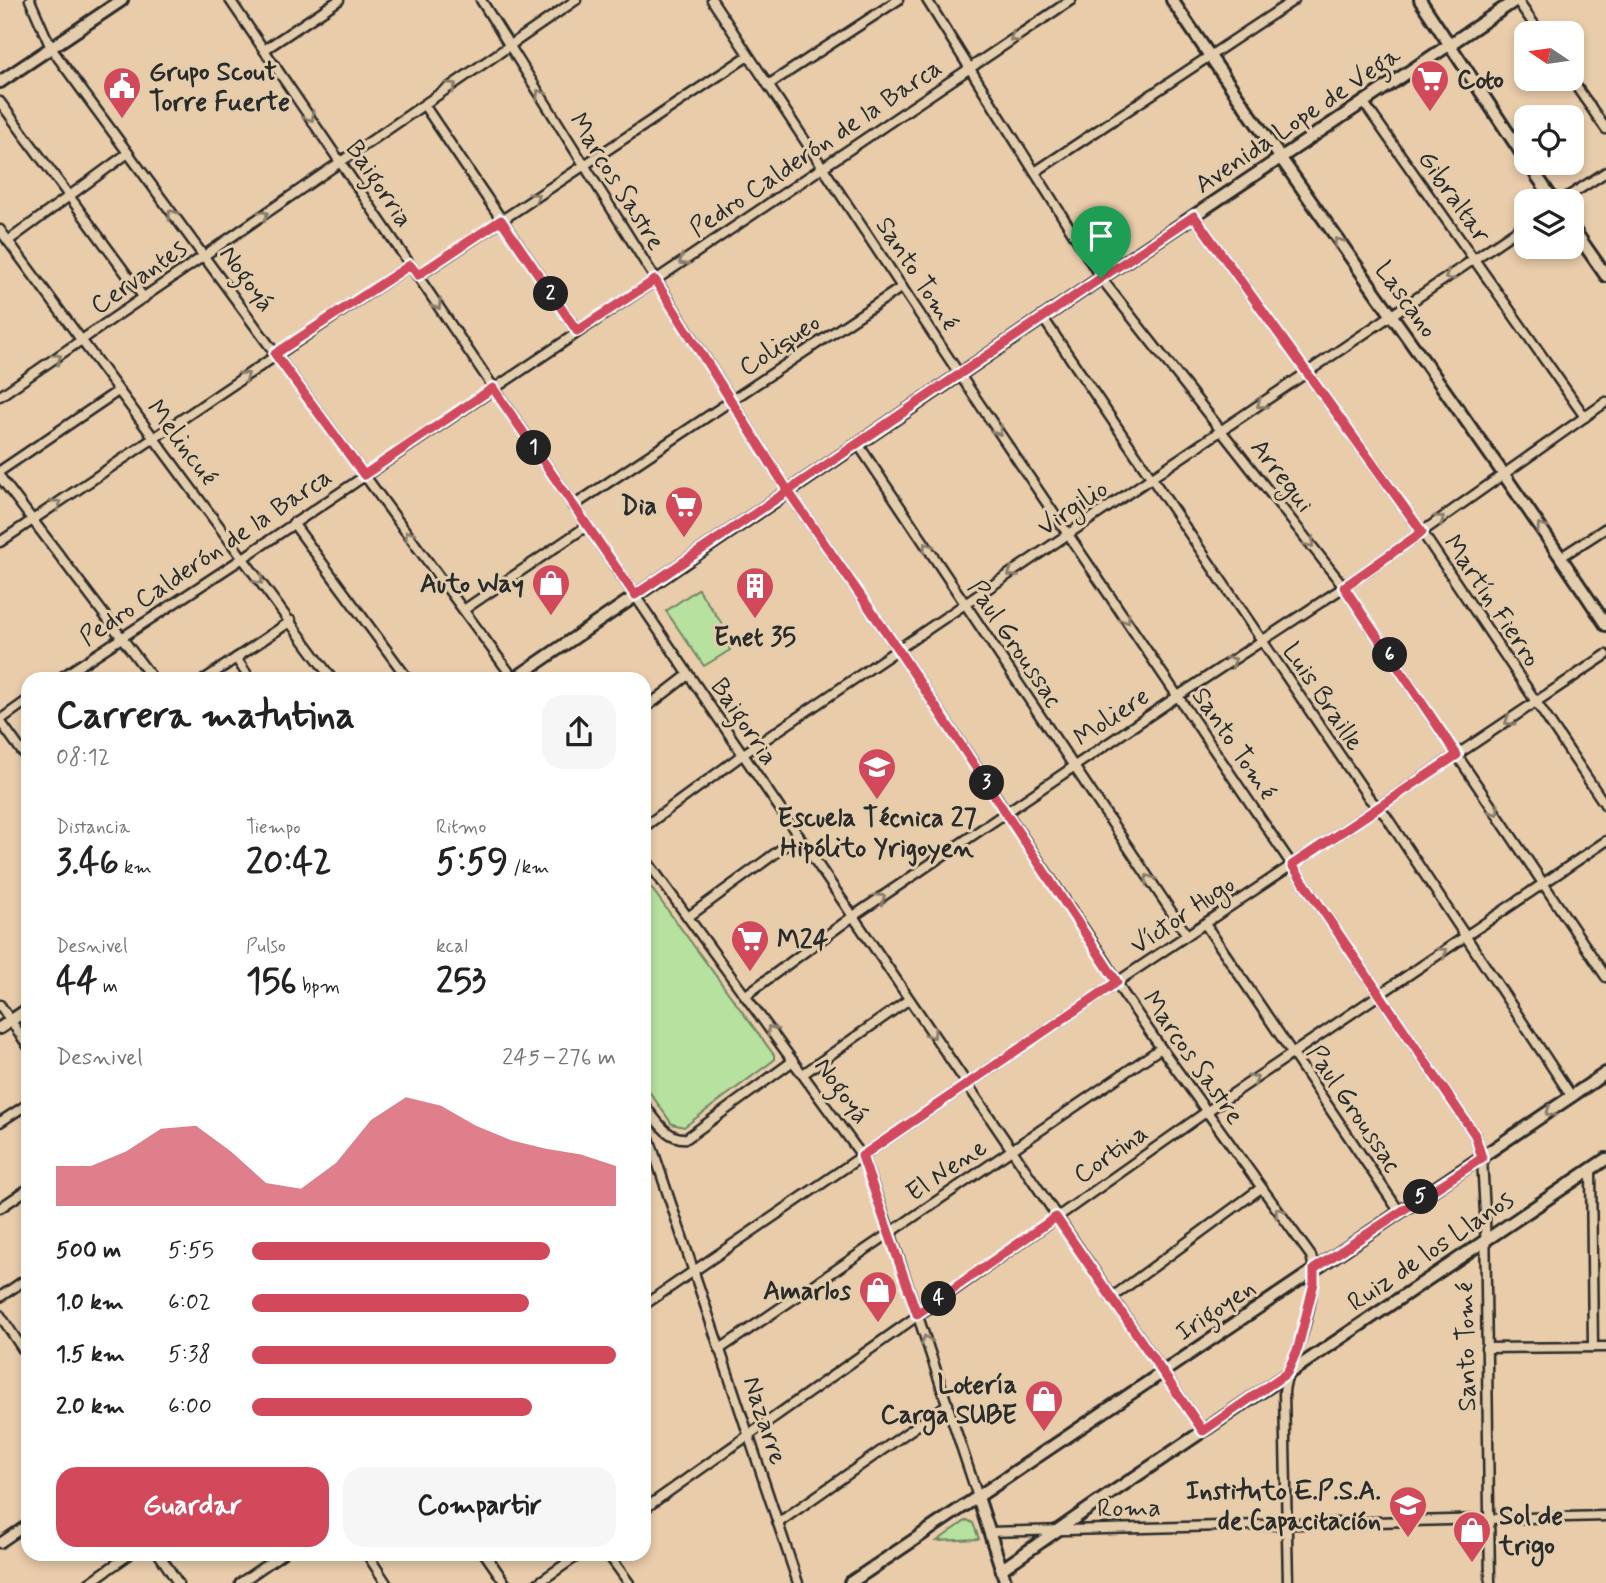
<!DOCTYPE html>
<html lang="es">
<meta charset="utf-8">
<style>
:root{--surface:#fff;--page:#f6f6f6;--text:#222;--muted:#767676;--accent:#d1495b}
body{margin:0;font-family:Mynerve,sans-serif;background:var(--page);color:var(--text);height:100vh;display:flex;flex-direction:column;font-size:26px;white-space:nowrap}
*{box-sizing:border-box;margin:0}
p{font-size:23px;color:var(--muted)}
.icon{flex:none;width:38px;height:38px;fill:none;stroke:currentColor;stroke-width:2;stroke-linecap:round;stroke-linejoin:round}
.map{position:relative;flex:1;overflow:hidden}
.drawer{position:absolute;left:21px;top:672px;width:630px;height:889px;display:flex;flex-direction:column;background:var(--surface);border-radius:21px;box-shadow:0 4px 10px #0003}
.drawer>*{flex:none}
.needle{width:46px;rotate:283deg}
.tools{position:absolute;left:1514px;top:21px;display:grid;gap:14px}
.tools a{display:grid;place-items:center;width:70px;height:70px;border-radius:14px;background:var(--surface);box-shadow:0 4px 10px #0003;font-size:35px}
.pin{position:absolute;display:grid;place-items:center;width:60px;height:60px;color:#fff;margin:-72px -30px;border-radius:50% 50% 50% 0;rotate:-45deg;box-shadow:0 0 7px #0007}
.pin .icon{rotate:45deg}
.km{position:absolute;width:35px;height:35px;margin:-18px;border-radius:50%;background:#222;color:#fff;font-size:19px;line-height:35px;text-align:center}
.round{display:grid;place-items:center;flex:none;width:74px;height:74px;border-radius:21px;background:var(--page)}
.summary{display:flex;align-items:center;justify-content:space-between;height:119px;padding:0 35px}
h1{font-size:38px;font-weight:800;line-height:52px}
.stats{display:grid;grid-template-columns:repeat(3,1fr);gap:10px;height:119px;padding:7px 35px}
.stats div{display:grid;align-content:center}
.stats b{font-size:35px;font-weight:800}
.stats small{font-size:19px;font-weight:400}
.stats p{font-size:19px}
.chart{height:196px;padding:14px 35px}
.chart p{display:flex;justify-content:space-between}
.chart svg{width:100%;height:126px;margin-top:7px;fill:var(--accent);opacity:.7}
.cta{display:flex;gap:14px;margin-top:auto;padding:14px 35px}
.cta a{flex:1;height:80px;border-radius:21px;background:var(--accent);color:#fff;font-size:28px;font-weight:800;line-height:80px;text-align:center}
.cta a+a{background:var(--page);color:var(--text)}
ul{padding:0 35px;list-style:none;font-size:23px}
li{display:grid;grid-template-columns:112px 84px 1fr;align-items:center;height:52px}
li i{height:18px;border-radius:9px;background:var(--accent)}
.map>svg:first-child{display:block}
</style>
<div class="map">
<svg width="1606" height="1583" viewBox="0 0 1606 1583">
<rect width="100%" height="100%" fill="#e9ccaa"/>
<filter id="ink" filterUnits="userSpaceOnUse"><feTurbulence type="fractalNoise" baseFrequency=".0143" numOctaves="2"/><feDisplacementMap in="SourceGraphic" scale="14" xChannelSelector="R" yChannelSelector="G"/><feConvolveMatrix kernelMatrix="1 2 1 2 8 2 1 2 1" color-interpolation-filters="sRGB"/></filter>
<g filter="url(#ink)">
<g fill="#b6e19e" stroke="#708664" stroke-width="2">
<polygon points="698,589 725,628 723,629 730,650 704,666 666,611"/>
<polygon points="644,878 774,1055 774,1060 684,1127 672,1124 644,1084"/>
<polygon points="967,1520 973,1523 979,1539 937,1541"/>
</g>
<g fill="none" stroke-linecap="round" stroke-linejoin="round">
<defs>
<g id="street">
<polyline points="30,0 51,48 514,679"/>
<polyline points="230,0 1203,1431"/>
<path d="M481 0 788 491 899 651 1106 962 1123 993 1161 1048 1311 1256C1319 1280 1304 1330 1296 1354 1291 1367 1285 1378 1284 1392L1288 1583"/>
<polyline points="712,0 960,375 1475,1135 1482,1158 1485,1214 1490,1583"/>
<polyline points="927,0 1101,278 1344,587 1606,977"/>
<polyline points="1517,0 1540,33"/>
<polyline points="264,50 339,0"/>
<polyline points="1571,79 1606,129"/>
<polyline points="768,85 898,0"/>
<polyline points="0,102 144,298"/>
<polyline points="1364,103 1585,417"/>
<polyline points="424,105 577,331"/>
<polyline points="1035,172 1294,0"/>
<polyline points="1561,201 1606,172"/>
<polyline points="1194,216 1422,532 1606,806"/>
<polyline points="0,230 332,679"/>
<polyline points="8,241 128,153"/>
<polyline points="418,276 748,56"/>
<polyline points="1043,318 1369,798 1386,816 1572,1097"/>
<polyline points="0,396 576,0"/>
<polyline points="858,444 1187,935"/>
<polyline points="0,471 118,391"/>
<polyline points="0,477 153,679"/>
<polyline points="573,506 902,287"/>
<polyline points="293,523 408,679"/>
<polyline points="0,542 410,265"/>
<polyline points="1561,557 1606,528"/>
<polyline points="465,609 587,526"/>
<polyline points="236,658 250,679"/>
<polyline points="59,679 243,558 1071,0"/>
<polyline points="205,679 291,621"/>
<polyline points="644,709 688,675"/>
<polyline points="0,720 28,700"/>
<polyline points="0,721 28,760"/>
<polyline points="644,827 742,755 1526,224"/>
<polyline points="644,857 862,1156 890,1232 978,1497"/>
<polyline points="688,917 799,836"/>
<polyline points="1205,924 1399,1211"/>
<polyline points="746,995 852,917 1178,696 1344,587 1606,402"/>
<polyline points="0,1005 28,1046"/>
<polyline points="803,1074 908,1000"/>
<path d="M644 1105C656 1119 666 1140 687 1138L793 1061"/>
<polyline points="0,1122 28,1104"/>
<polyline points="644,1123 798,1583"/>
<polyline points="1591,1169 1593,1347"/>
<polyline points="0,1208 28,1189"/>
<polyline points="0,1297 28,1278"/>
<polyline points="1111,1298 1261,1188"/>
<polyline points="644,1305 1117,982 1606,655"/>
<polyline points="0,1315 28,1357"/>
<polyline points="1486,1348 1606,1347"/>
<polyline points="720,1349 1161,1048"/>
<polyline points="644,1509 1206,1112 1606,841"/>
<polyline points="778,1523 948,1404"/>
<polyline points="989,1532 1606,1516"/>
<polyline points="0,1543 28,1524"/>
<polyline points="159,1554 178,1583"/>
<polyline points="367,1554 386,1583"/>
<polyline points="485,1554 505,1583"/>
<polyline points="608,1554 629,1583"/>
<polyline points="89,1583 130,1554"/>
<polyline points="240,1583 282,1554"/>
<polyline points="538,1583 580,1554"/>
</g>
<g id="secondary">
<path d="M1172 0C1313 211 1466 413 1606 625"/>
<polyline points="1420,0 1526,160"/>
<polyline points="0,82 122,0"/>
<polyline points="1528,163 1554,201"/>
<polyline points="1572,227 1606,276"/>
<polyline points="514,679 1101,278 1516,0"/>
<polyline points="0,1028 28,1009"/>
<polyline points="978,1497 1006,1583"/>
<polyline points="1002,1569 1098,1502 1606,1159"/>
<polyline points="850,1583 1606,1073"/>
</g>
</defs>
<use href="#street" stroke="#2b2b2b" stroke-width="13"/>
<use href="#secondary" stroke="#2b2b2b" stroke-width="16"/>
<use href="#street" stroke="#e3cdac" stroke-width="8"/>
<use href="#secondary" stroke="#e3cdac" stroke-width="10"/>
</g>
<defs><path id="oneway-chevron" d="M-2-3.5L2.5 0L-2 3.5" fill="none" stroke-width="1.6" stroke-linecap="round" stroke-linejoin="round" transform="scale(1.75)"/></defs>
<g stroke="#877c6c">
<use href="#oneway-chevron" transform="translate(1014 38) rotate(146)"/>
<use href="#oneway-chevron" transform="translate(452 86) rotate(-34)"/>
<use href="#oneway-chevron" transform="translate(540 94) rotate(-122)"/>
<use href="#oneway-chevron" transform="translate(310 117) rotate(56)"/>
<use href="#oneway-chevron" transform="translate(535 197) rotate(-34)"/>
<use href="#oneway-chevron" transform="translate(172 214) rotate(-126)"/>
<use href="#oneway-chevron" transform="translate(264 215) rotate(-34)"/>
<use href="#oneway-chevron" transform="translate(1338 242) rotate(-125)"/>
<use href="#oneway-chevron" transform="translate(683 261) rotate(146)"/>
<use href="#oneway-chevron" transform="translate(1449 276) rotate(146)"/>
<use href="#oneway-chevron" transform="translate(437 305) rotate(56)"/>
<use href="#oneway-chevron" transform="translate(57 358) rotate(-34)"/>
<use href="#oneway-chevron" transform="translate(245 376) rotate(-35)"/>
<use href="#oneway-chevron" transform="translate(1261 404) rotate(145)"/>
<use href="#oneway-chevron" transform="translate(998 431) rotate(56)"/>
<use href="#oneway-chevron" transform="translate(57 504) rotate(-33)"/>
<use href="#oneway-chevron" transform="translate(1440 519) rotate(-36)"/>
<use href="#oneway-chevron" transform="translate(1541 527) rotate(-124)"/>
<use href="#oneway-chevron" transform="translate(409 535) rotate(-127)"/>
<use href="#oneway-chevron" transform="translate(1310 543) rotate(52)"/>
<use href="#oneway-chevron" transform="translate(927 547) rotate(-124)"/>
<use href="#oneway-chevron" transform="translate(1012 573) rotate(146)"/>
<use href="#oneway-chevron" transform="translate(259 580) rotate(52)"/>
<use href="#oneway-chevron" transform="translate(1126 619) rotate(56)"/>
<use href="#oneway-chevron" transform="translate(1232 661) rotate(-33)"/>
<use href="#oneway-chevron" transform="translate(1509 721) rotate(146)"/>
<use href="#oneway-chevron" transform="translate(1495 811) rotate(56)"/>
<use href="#oneway-chevron" transform="translate(1149 879) rotate(-124)"/>
<use href="#oneway-chevron" transform="translate(881 898) rotate(-34)"/>
<use href="#oneway-chevron" transform="translate(1443 952) rotate(-33)"/>
<use href="#oneway-chevron" transform="translate(771 1030) rotate(-125)"/>
<use href="#oneway-chevron" transform="translate(932 1034) rotate(56)"/>
<use href="#oneway-chevron" transform="translate(1254 1079) rotate(-35)"/>
<use href="#oneway-chevron" transform="translate(1550 1112) rotate(146)"/>
<use href="#oneway-chevron" transform="translate(1279 1212) rotate(-127)"/>
<use href="#oneway-chevron" transform="translate(926 1340) rotate(-109)"/>
</g>
</g>
<g fill="none" stroke-linecap="round" stroke-linejoin="round" filter="url(#ink)">
<defs>
<path id="route" d="M1101 278C946 384 791 490 635 595L493 388 364 475 275 354 410 265 418 275 501 220 577 331 655 280 788 491 899 651 1117 982 862 1156 917 1314 1056 1217 1203 1431 1287 1373 1298 1348 1314 1283V1269L1482 1158 1475 1135 1292 865 1457 755 1344 587 1422 532 1194 216 1101 278"/>
</defs>
<use href="#route" stroke="#fff" stroke-width="14"/>
<use href="#route" stroke="#d1495b" stroke-width="9"/>
</g>
<defs>
<symbol id="supermarket-pin" viewBox="-11 -11 22 30"><path d="M0 17L-7.5 6A9.5 9.5 0 1 1 7.5 6Z" fill="#d1495b" stroke="#e3cdac"/><path d="M-6-5.5h2.5l.6 2H6L4.5 2H-2.5L-4.4-4H-6ZM-1.5 3.2a1.3 1.3 0 1 0 .1 0ZM3 3.2a1.3 1.3 0 1 0 .1 0Z" fill="#fff"/></symbol>
<symbol id="civic-pin" viewBox="-11 -11 22 30"><path d="M0 17L-7.5 6A9.5 9.5 0 1 1 7.5 6Z" fill="#d1495b" stroke="#e3cdac"/><path d="M-.6-6.5H3V-4.5H.6V-3L4-1V1h2V6H-6V1h2V-1L-.6-3ZM-1.2 2.5V6h2.4V2.5Z" fill="#fff"/></symbol>
<symbol id="shop-pin" viewBox="-11 -11 22 30"><path d="M0 17L-7.5 6A9.5 9.5 0 1 1 7.5 6Z" fill="#d1495b" stroke="#e3cdac"/><path d="M-5-2.5h2.3a2.7 3.5 0 0 1 5.4 0H5L5.5 6h-11ZM-1.5-2.5h3a1.5 2.3 0 0 0-3 0Z" fill="#fff"/></symbol>
<symbol id="building-pin" viewBox="-11 -11 22 30"><path d="M0 17L-7.5 6A9.5 9.5 0 1 1 7.5 6Z" fill="#d1495b" stroke="#e3cdac"/><path d="M-4-6H4V6H1V3H-1V6H-4ZM-2.5-4.3h1.7v1.8h-1.7ZM.8-4.3h1.7v1.8H.8ZM-2.5-1h1.7V.8h-1.7ZM.8-1h1.7V.8H.8Z" fill="#fff"/></symbol>
<symbol id="school-pin" viewBox="-11 -11 22 30"><path d="M0 17L-7.5 6A9.5 9.5 0 1 1 7.5 6Z" fill="#d1495b" stroke="#e3cdac"/><path d="M0-5L7-2L0 1L-7-2ZM-4 1L0 2.5L4 1V4Q0 6-4 4Z" fill="#fff"/></symbol>
<symbol id="university-pin" viewBox="-11 -11 22 30"><path d="M0 17L-7.5 6A9.5 9.5 0 1 1 7.5 6Z" fill="#d1495b" stroke="#e3cdac"/><path d="M0-5L7-2L0 1L-7-2ZM-4 1L0 2.5L4 1V4Q0 6-4 4Z" fill="#fff"/></symbol>
</defs>
<g fill-rule="evenodd">
<use href="#supermarket-pin" x="1408" y="57" width="44" height="60"/>
<use href="#civic-pin" x="100" y="64" width="44" height="60"/>
<use href="#supermarket-pin" x="662" y="483" width="44" height="60"/>
<use href="#shop-pin" x="529" y="561" width="44" height="60"/>
<use href="#building-pin" x="733" y="564" width="44" height="60"/>
<use href="#school-pin" x="855" y="745" width="44" height="60"/>
<use href="#supermarket-pin" x="728" y="917" width="44" height="60"/>
<use href="#shop-pin" x="856" y="1268" width="44" height="60"/>
<use href="#shop-pin" x="1022" y="1377" width="44" height="60"/>
<use href="#university-pin" x="1386" y="1483" width="44" height="60"/>
<use href="#shop-pin" x="1450" y="1508" width="44" height="60"/>
</g>
<g text-anchor="middle" stroke-width="6" stroke-linejoin="round" paint-order="stroke">
<g font-size="26" font-weight="bold" fill="#2b2b2b" stroke="#e3cdac" text-anchor="end">
<text x="149" y="80" text-anchor="start">Grupo Scout<tspan x="149" dy="30">Torre Fuerte</tspan></text>
<text x="1457" y="88" text-anchor="start">Coto</text>
<text x="657" y="514">Dia</text>
<text x="524" y="592">Auto Way</text>
<text x="755" y="645" text-anchor="middle">Enet 35</text>
<text x="877" y="826" text-anchor="middle">Escuela Técnica 27<tspan x="877" dy="30">Hipólito Yrigoyen</tspan></text>
<text x="777" y="948" text-anchor="start">M24</text>
<text x="851" y="1299">Amarlos</text>
<text x="1017" y="1393">Lotería<tspan x="1017" dy="30">Carga SUBE</tspan></text>
<text x="1381" y="1499">Instituto E.P.S.A.<tspan x="1381" dy="30">de Capacitación</tspan></text>
<text x="1499" y="1524" text-anchor="start">Sol de<tspan x="1499" dy="30">trigo</tspan></text>
</g>
<g font-size="26" fill="#2b2b2b" stroke="#e3cdac">
<text transform="translate(1297 119) rotate(-34)" y="9">Avenida Lope de Vega</text>
<text transform="translate(815 147) rotate(-34)" y="9">Pedro Calderón de la Barca</text>
<text transform="translate(618 181) rotate(58)" y="9">Marcos Sastre</text>
<text transform="translate(380 183) rotate(56)" y="9">Baigorria</text>
<text transform="translate(1455 196) rotate(55)" y="9">Gibraltar</text>
<text transform="translate(918 273) rotate(57)" y="9">Santo Tomé</text>
<text transform="translate(138 276) rotate(-35)" y="9">Cervantes</text>
<text transform="translate(248 278) rotate(54)" y="9">Nogoyá</text>
<text transform="translate(1407 299) rotate(54)" y="9">Lascano</text>
<text transform="translate(779 344) rotate(-34)" y="9">Coliqueo</text>
<text transform="translate(183 442) rotate(53)" y="9">Melincué</text>
<text transform="translate(1283 475) rotate(52)" y="9">Arregui</text>
<text transform="translate(1072 507) rotate(-34)" y="9">Virgilio</text>
<text transform="translate(205 556) rotate(-34)" y="9">Pedro Calderón de la Barca</text>
<text transform="translate(1493 600) rotate(56)" y="9">Martín Fierro</text>
<text transform="translate(1016 643) rotate(56)" y="9">Paul Groussac</text>
<text transform="translate(1324 696) rotate(56)" y="9">Luis Braille</text>
<text transform="translate(1111 716) rotate(-34)" y="9">Moliere</text>
<text transform="translate(745 721) rotate(56)" y="9">Baigorria</text>
<text transform="translate(1235 743) rotate(56)" y="9">Santo Tomé</text>
<text transform="translate(1182 914) rotate(-34)" y="9">Víctor Hugo</text>
<text transform="translate(1194 1057) rotate(55)" y="9">Marcos Sastre</text>
<text transform="translate(843 1090) rotate(54)" y="9">Nogoyá</text>
<text transform="translate(1355 1108) rotate(56)" y="9">Paul Groussac</text>
<text transform="translate(1110 1153) rotate(-35)" y="9">Cortina</text>
<text transform="translate(946 1169) rotate(-34)" y="9">El Nene</text>
<text transform="translate(1430 1250) rotate(-34)" y="9">Ruiz de los Llanos</text>
<text transform="translate(1215 1309) rotate(-34)" y="9">Irigoyen</text>
<text transform="translate(1465 1347) rotate(-91)" y="9">Santo Tomé</text>
<text transform="translate(766 1420) rotate(72)" y="9">Nazarre</text>
<text transform="translate(1129 1507) rotate(-1)" y="9">Roma</text>
</g>
</g>
</svg>
<div class="tools">
<a><svg class="needle" viewBox="-14 -14 28 28"><path d="M0-13l5 13h-10z" fill="#e53935"/><path d="M0 13l5-13h-10z" fill="#767676"/></svg></a>
<a><svg class="icon" aria-label="locate" viewBox="0 0 24 24"><circle cx="12" cy="12" r="6"/><path d="M12 2v4M12 18v4M2 12h4M18 12h4"/></svg></a>
<a><svg class="icon" aria-label="layers" viewBox="0 0 24 24"><path d="M12 4l9 5-9 5-9-5zM3 14l9 5 9-5"/></svg></a>
</div>
<div class="pin" style="left:1101px;top:278px;background:#1e9e55"><svg class="icon" aria-label="arrive" viewBox="0 0 24 24"><path d="M6 21V4h12l-3 4 3 4H6"/></svg></div>
<b class="km" style="left:534px;top:448px">1</b>
<b class="km" style="left:551px;top:294px">2</b>
<b class="km" style="left:987px;top:783px">3</b>
<b class="km" style="left:939px;top:1299px">4</b>
<b class="km" style="left:1421px;top:1197px">5</b>
<b class="km" style="left:1390px;top:655px">6</b>
<section class="drawer">
<div class="summary"><div><h1>Carrera matutina</h1><p>08:12</p></div><a class="round"><svg class="icon" aria-label="share" viewBox="0 0 24 24"><path d="M12 15V3M7 8l5-5 5 5M5 13v7h14v-7"/></svg></a></div>
<div class="stats">
<div><p>Distancia</p><b>3.46<small> km</small></b></div>
<div><p>Tiempo</p><b>20:42</b></div>
<div><p>Ritmo</p><b>5:59<small> /km</small></b></div>
</div>
<div class="stats">
<div><p>Desnivel</p><b>44<small> m</small></b></div>
<div><p>Pulso</p><b>156<small> bpm</small></b></div>
<div><p>kcal</p><b>253</b></div>
</div>
<div class="chart"><p><span>Desnivel</span>245–276 m</p>
<svg viewBox="0 0 160 44" preserveAspectRatio="none"><path d="M0 44V30L10 30L20 25L30 17L40 16L50 25L60 36L70 38L80 29L90 14L100 6L110 9L120 16L130 21L140 24L150 26L160 30V44z"/></svg>
</div>
<ul>
<li><b>500 m</b>5:55<i style="width:82%"></i></li>
<li><b>1.0 km</b>6:02<i style="width:76%"></i></li>
<li><b>1.5 km</b>5:38<i style="width:100%"></i></li>
<li><b>2.0 km</b>6:00<i style="width:77%"></i></li>
</ul>
<div class="cta"><a>Guardar</a><a>Compartir</a></div>
</section>
</div>
